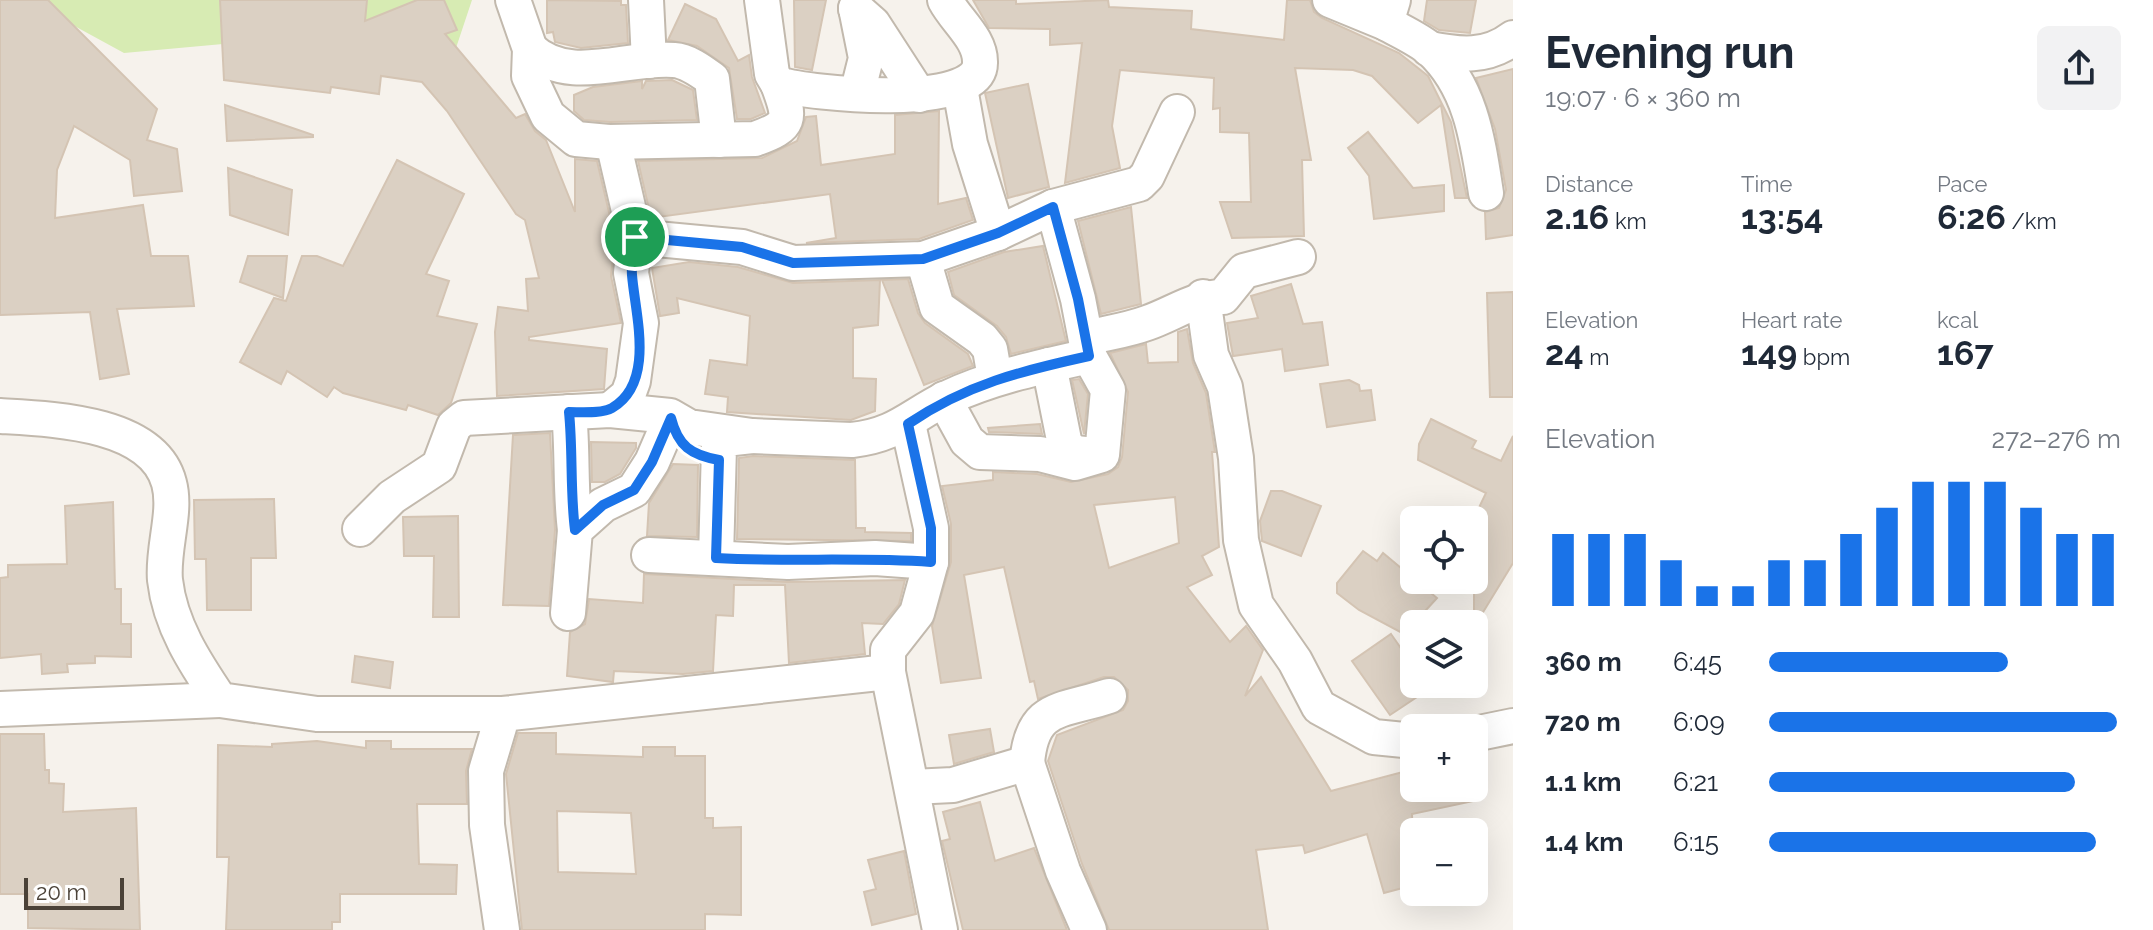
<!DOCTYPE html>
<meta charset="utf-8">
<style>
:root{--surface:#fff;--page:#f2f2f3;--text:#1f2937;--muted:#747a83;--accent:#1a73e8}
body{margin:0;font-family:Raleway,sans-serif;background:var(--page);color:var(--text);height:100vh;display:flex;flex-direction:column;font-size:30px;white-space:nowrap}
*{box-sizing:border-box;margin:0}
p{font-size:26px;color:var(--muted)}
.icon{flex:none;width:44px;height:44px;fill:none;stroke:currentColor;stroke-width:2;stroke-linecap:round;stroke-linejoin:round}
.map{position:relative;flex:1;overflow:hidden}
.details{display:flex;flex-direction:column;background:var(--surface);width:640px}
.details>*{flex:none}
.controls{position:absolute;left:1400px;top:506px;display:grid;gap:16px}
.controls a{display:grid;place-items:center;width:88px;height:88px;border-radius:12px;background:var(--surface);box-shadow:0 8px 32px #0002;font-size:40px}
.scale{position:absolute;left:24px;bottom:20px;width:100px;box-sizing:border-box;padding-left:8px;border:4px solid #4b4238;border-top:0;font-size:22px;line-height:28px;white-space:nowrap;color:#4b4238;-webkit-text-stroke:6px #fff;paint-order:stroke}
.pin{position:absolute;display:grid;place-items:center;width:68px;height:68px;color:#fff;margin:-34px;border:4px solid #fff;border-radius:50%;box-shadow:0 2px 8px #0007}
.round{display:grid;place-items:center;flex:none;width:84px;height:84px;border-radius:12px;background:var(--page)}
.headline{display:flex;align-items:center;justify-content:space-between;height:136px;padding:0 32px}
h1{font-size:44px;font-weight:700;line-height:60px}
.figures{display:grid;grid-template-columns:repeat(3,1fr);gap:12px;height:136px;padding:8px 32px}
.figures div{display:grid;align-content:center}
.figures b{font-size:34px;font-weight:700}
.figures small{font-size:22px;font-weight:400}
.figures p{font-size:22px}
.chart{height:224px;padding:16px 32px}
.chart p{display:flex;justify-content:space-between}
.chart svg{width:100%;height:144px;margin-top:8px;stroke:var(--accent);stroke-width:6}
ul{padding:0 32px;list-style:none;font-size:26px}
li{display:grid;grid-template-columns:128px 96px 1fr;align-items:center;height:60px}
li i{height:20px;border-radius:10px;background:var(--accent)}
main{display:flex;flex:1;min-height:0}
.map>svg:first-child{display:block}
</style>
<main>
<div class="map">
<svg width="1513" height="930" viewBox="0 0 1513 930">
<rect width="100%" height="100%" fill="#f6f2ec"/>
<polygon fill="#d7ebb3" points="35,0 472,0 452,60 375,30 124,53 58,17"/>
<g fill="#dbd0c3" stroke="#d4c4b3" stroke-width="2" fill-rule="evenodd">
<polygon points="0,0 48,0 157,109 147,140 177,149 182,191 134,196 130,160 74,126 57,170 55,218 143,205 151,256 188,256 194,306 117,309 129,374 100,379 90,312 0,315"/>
<polygon points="220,0 367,0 365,21 417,0 444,0 457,30 445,34 516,118 525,114 535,131 546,140 575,212 575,159 597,161 615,238 611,276 621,323 529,337 529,340 607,349 604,389 497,396 495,332 498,307 528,311 526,279 539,278 525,220 516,214 447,111 422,82 381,76 379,94 331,87 330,93 224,80"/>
<polygon points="547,0 621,1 621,5 626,5 628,43 581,48 555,42 553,32 547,33"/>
<polygon points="794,0 826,0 812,70 795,67"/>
<polygon points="973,0 1016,0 1016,4 1108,0 1109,7 1192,11 1191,29 1284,40 1287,0 1310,0 1314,12 1322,18 1399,53 1428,76 1451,122 1467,198 1455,198 1441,105 1418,123 1372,76 1353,70 1295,68 1311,160 1302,160 1304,236 1232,238 1220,202 1251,202 1249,133 1220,132 1220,108 1213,109 1214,78 1120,70 1112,126 1120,168 1065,183 1082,43 1050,45 1050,29 989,28"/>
<polygon points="1427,0 1476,0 1470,33 1439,30 1424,21"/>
<polygon points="685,4 716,19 738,61 749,55 752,77 765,113 751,119 737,119 729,68 697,46 668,40"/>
<polygon points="1513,69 1513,235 1486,239 1485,212 1499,208 1506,190 1495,129 1476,78"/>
<polygon points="672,80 693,90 697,120 610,122 584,120 574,111 574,95 593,87 642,81 642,89 646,81"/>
<polygon points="1028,84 1049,187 1008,198 985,93"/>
<polygon points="225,105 313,135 313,137 227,141"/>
<polygon points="939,111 938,204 966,198 973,220 919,239 806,243 836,238 830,194 651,218 638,161 762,158 797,141 806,117 816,116 821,165 895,154 895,115"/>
<polygon points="1368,132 1413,188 1444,185 1444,211 1374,219 1369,176 1348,148"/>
<polygon points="397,160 464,194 426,274 449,281 437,316 477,324 451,403 438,415 408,405 406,410 343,393 334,387 327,397 287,371 281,384 240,362 274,298 286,301 302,256 317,256 343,266"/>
<polygon points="228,168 292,190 288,235 230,215"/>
<polygon points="1131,207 1141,304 1101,314 1078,221"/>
<polygon points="1043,246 1066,341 1011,354 1006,337 997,326 954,295 948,272 1004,252"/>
<polygon points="248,256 287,256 283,298 240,282"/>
<polygon points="689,262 738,267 793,283 880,280 878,325 853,328 853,378 876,379 875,411 851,420 727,412 728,397 705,394 710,360 747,365 750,316 677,298 679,313 660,316 652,268"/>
<polygon points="908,279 918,313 925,323 968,354 973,366 924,385 882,280"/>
<polygon points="1291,284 1303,324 1322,322 1328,365 1285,371 1282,349 1233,356 1227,323 1258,318 1251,296"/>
<polygon points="1513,292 1513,397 1490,397 1487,293"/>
<path d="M1187 329 1193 363 1206 393 1215 452H1212L1219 547 1202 556 1212 575 1187 587 1230 642 1246 626 1263 650 1245 696 1261 677 1331 791 1414 769V788H1477L1478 800 1412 814 1414 885 1384 893 1367 834 1305 853 1303 845 1256 850 1268 930H1109L1082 864 1048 761 1057 735 1123 710 1128 701V690L1114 677H1104L1038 699 1034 681 1030 682 1004 567 964 575 981 678 941 683 932 626 951 562V524L942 486 993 480V472L1037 474 1071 482 1108 474 1118 467 1122 457 1128 392 1110 353 1146 344 1148 363 1178 362V332ZM1175 497 1179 543 1109 568 1094 505Z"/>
<polygon points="1079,379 1088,394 1084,434 1072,380"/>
<polygon points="1349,380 1359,385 1360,391 1371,390 1375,420 1327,427 1320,384"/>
<polygon points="1431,419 1476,441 1472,448 1501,461 1513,436 1513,563 1474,627 1474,518 1486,493 1418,460 1419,444"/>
<polygon points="1040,424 1042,434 989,432 988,428"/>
<polygon points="550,433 555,530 549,606 503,605 513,435"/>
<polygon points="591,442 636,443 636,448 620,474 605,482 592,482"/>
<polygon points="753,456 855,460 856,528 865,528 865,532 911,533 911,541 737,539 739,458"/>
<polygon points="673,464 698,465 697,537 647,536 649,503"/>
<polygon points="1271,491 1282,491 1321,506 1301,556 1262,541 1260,521"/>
<polygon points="274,499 276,558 251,558 251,610 207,610 206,559 195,559 194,500"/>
<polygon points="113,502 115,589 121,589 121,624 131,624 131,657 95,656 95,663 67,664 68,672 42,674 41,654 0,658 0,578 8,577 8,565 67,564 65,506"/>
<polygon points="458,516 459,617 433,617 434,556 404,556 403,517"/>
<polygon points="1363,551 1377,561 1383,553 1437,598 1404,634 1359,610 1337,593 1337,583"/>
<polygon points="644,574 787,582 905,580 899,604 883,624 862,623 865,654 789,663 785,585 734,585 733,616 716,615 713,671 683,674 614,671 613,682 567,676 570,632 585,624 589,599 643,603"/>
<polygon points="1391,634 1414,667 1414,684 1425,684 1429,689 1390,715 1352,661"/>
<polygon points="355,656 393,662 390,688 352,682"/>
<polygon points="990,729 994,752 954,764 949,735"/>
<path d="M518 733H556V754L643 757V747H675V756H705V818H713V828L741 827V915L705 914V930H522L506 774ZM557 811 631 813 636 874 558 872Z"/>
<polygon points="0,734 44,734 45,770 49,770 49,783 64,784 63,812 136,808 140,930 28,928 28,894 0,894"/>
<polygon points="317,741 366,748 366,741 391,741 391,749 472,749 466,771 467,804 417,804 419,864 457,865 456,894 340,894 340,922 332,922 332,930 226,930 229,857 217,857 218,745 272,747 272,744"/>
<polygon points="980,802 995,861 1034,848 1067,930 963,930 942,841 950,839 943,812"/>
<polygon points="904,851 916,914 872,925 864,892 876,889 868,860"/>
</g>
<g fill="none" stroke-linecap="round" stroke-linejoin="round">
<defs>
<g id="minor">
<path d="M513 0 530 49 529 76 548 116 576 139 609 142 755 139C792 126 791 119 778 84"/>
<polyline points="646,0 649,61"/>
<path d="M762 0 772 74 778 84C809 94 980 111 980 63 981 39 956 21 945 0"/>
<polyline points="1330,0 1386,23 1393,0"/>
<polyline points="856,8 866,58 857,94"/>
<polyline points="856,9 873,24 919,95"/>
<path d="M1386 23C1400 31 1418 39 1430 49 1471 86 1478 141 1486 193"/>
<path d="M530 49C569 86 626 56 674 60 688 61 701 71 712 79L719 140"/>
<path d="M1429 49C1460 55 1487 58 1513 38"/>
<polyline points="960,88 970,144 998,233"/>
<polyline points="635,237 742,247 793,263 923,259 998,233 1053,207 1139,184 1147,176 1177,112"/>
<polyline points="923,259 937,307 982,339 990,349 995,378"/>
<polyline points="1203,297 1211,355 1225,387 1236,458 1241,540 1256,605 1295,661 1319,707 1374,737 1414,741"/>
<path d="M1087 338C1107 333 1128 330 1147 323 1173 314 1196 297 1223 297L1244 271 1298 257"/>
<polyline points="1049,365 1065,445 1075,453 1095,455"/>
<polyline points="944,399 967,441 980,452 1040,454 1075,463 1102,455 1108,390 1089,356 1078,299 1053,207"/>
<polyline points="610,410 628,395 633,381 641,323 631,273 635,237 613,142"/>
<path d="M569 412C573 452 570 491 575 530"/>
<path d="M0 416C52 419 153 422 169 483 177 512 162 549 165 580 170 625 195 663 220 700L317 714H503"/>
<polyline points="908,424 931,528 931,562 917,613 888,650 888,672 940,930"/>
<path d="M360 529 392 497 439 466 454 426 464 418 610 410 670 416 689 427 752 436 852 440C897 435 910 416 947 398 992 377 1040 367 1089 356"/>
<polyline points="649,555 788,562 875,558 931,562"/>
<polyline points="716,558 719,447 725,439 752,436"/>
<polyline points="568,613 575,530 603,505 634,490 652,462 671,418"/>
<polyline points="0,709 220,700"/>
<polyline points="1474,734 1513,726"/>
<polyline points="1027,763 1063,871 1089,930"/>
<path d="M912 787 953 785 1027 763C1032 705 1060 712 1109 696"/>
<polyline points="502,930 487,825 486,771 503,714 888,672"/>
</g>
</defs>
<use href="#minor" stroke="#c2b9ad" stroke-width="38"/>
<use href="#minor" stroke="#fff" stroke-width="34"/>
</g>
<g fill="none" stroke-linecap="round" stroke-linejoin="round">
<defs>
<path id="route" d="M1053 207 1078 299 1089 356C1021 371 967 384 908 424L931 528V562C859 557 788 562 716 558L719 460C691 455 678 446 671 418L652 462 634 490 603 505 575 530C570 491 573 452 569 412 581 412 602 414 612 408 656 382 635 314 632 275 631 263 634 249 635 237L742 247 793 263 923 259 998 233Z"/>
</defs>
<use href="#route" stroke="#fff" stroke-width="16"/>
<use href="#route" stroke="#1a73e8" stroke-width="10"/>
</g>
</svg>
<div class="controls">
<a><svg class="icon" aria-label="locate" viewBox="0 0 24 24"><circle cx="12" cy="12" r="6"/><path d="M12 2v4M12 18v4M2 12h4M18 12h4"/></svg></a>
<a><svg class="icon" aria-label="layers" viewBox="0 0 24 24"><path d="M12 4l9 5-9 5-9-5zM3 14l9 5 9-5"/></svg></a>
<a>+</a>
<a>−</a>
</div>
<div class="scale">20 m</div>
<div class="pin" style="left:635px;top:237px;background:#1e9e55"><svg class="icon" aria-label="arrive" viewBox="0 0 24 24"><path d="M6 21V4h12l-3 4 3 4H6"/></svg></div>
</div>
<section class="details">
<div class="headline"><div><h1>Evening run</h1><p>19:07 · 6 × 360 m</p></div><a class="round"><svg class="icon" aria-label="share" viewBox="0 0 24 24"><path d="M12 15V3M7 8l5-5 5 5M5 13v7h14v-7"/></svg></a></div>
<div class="figures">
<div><p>Distance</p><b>2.16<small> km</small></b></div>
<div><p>Time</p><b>13:54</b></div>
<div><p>Pace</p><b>6:26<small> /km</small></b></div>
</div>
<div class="figures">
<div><p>Elevation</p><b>24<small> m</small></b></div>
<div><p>Heart rate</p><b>149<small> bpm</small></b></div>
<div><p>kcal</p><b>167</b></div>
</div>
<div class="chart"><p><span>Elevation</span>272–276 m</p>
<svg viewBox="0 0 160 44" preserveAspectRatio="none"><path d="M5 44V22M15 44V22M25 44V22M35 44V30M45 44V38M55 44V38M65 44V30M75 44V30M85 44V22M95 44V14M105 44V6M115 44V6M125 44V6M135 44V14M145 44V22M155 44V22"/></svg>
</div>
<ul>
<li><b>360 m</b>6:45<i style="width:68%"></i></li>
<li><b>720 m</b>6:09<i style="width:99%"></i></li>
<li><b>1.1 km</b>6:21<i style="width:87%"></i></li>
<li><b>1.4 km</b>6:15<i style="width:93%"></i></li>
</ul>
</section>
</main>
